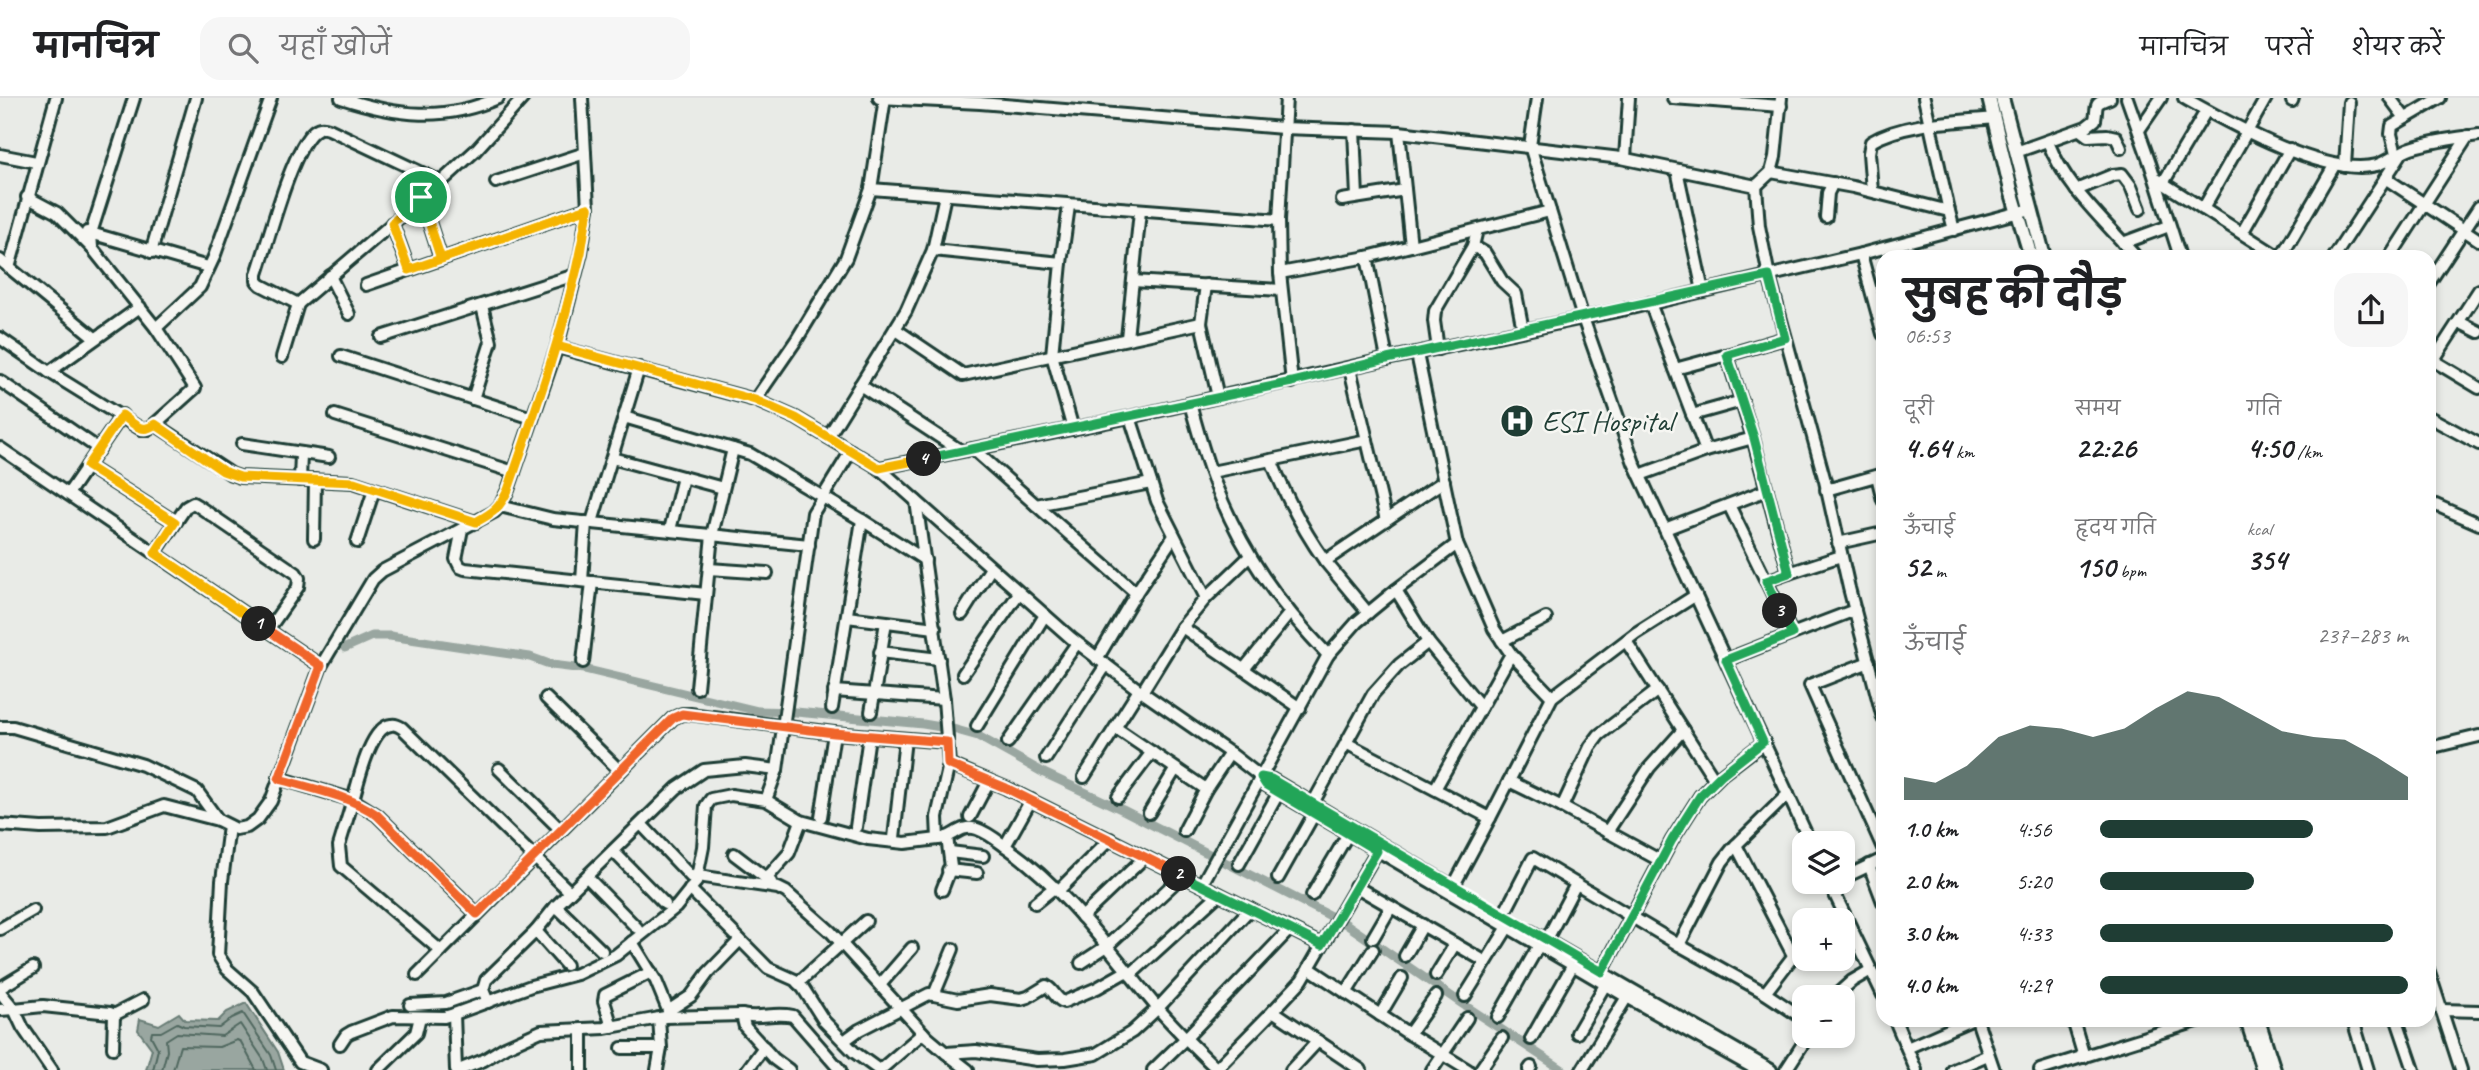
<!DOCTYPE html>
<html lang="hi">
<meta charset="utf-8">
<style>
:root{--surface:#fff;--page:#f6f6f6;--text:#202124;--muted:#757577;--line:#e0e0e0;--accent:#1f3d34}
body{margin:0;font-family:Caveat,"Playpen Sans Deva",sans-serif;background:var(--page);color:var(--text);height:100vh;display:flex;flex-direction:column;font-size:26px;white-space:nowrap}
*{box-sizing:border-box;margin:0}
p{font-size:23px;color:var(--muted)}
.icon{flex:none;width:38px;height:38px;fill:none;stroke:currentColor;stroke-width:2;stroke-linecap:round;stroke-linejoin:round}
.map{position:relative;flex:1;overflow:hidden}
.details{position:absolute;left:1876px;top:152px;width:560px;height:777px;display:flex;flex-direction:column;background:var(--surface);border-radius:21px;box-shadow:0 4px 10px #0003}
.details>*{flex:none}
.buttons{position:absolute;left:1792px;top:733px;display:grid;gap:14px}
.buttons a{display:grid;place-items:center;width:63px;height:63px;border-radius:14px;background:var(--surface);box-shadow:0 4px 10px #0003;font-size:35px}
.pin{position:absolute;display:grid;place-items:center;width:60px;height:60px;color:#fff;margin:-30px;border:4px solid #fff;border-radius:50%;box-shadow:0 2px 7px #0007}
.km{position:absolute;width:35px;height:35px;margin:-18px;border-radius:50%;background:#222;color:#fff;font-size:19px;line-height:35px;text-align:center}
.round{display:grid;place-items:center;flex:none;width:74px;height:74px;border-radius:21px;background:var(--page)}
.head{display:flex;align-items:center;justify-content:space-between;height:119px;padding:0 28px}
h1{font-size:38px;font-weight:700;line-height:52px}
.figures{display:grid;grid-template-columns:repeat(3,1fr);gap:10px;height:119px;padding:7px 28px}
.figures div{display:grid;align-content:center}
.figures b{font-size:30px;font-weight:700}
.figures small{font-size:19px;font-weight:400}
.figures p{font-size:19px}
.chart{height:196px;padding:14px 28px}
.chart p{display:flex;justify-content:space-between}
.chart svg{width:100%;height:126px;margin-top:7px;fill:var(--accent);opacity:.7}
ul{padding:0 28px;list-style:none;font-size:23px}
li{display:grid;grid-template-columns:112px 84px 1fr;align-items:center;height:52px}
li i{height:18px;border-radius:9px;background:var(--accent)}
header{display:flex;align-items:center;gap:42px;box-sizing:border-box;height:98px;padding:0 35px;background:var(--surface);border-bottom:2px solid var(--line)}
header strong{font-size:33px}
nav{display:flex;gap:38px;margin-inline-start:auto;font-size:24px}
.search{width:490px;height:63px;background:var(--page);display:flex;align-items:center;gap:18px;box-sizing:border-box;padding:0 24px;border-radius:21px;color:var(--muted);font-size:26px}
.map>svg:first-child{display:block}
</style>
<header>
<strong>मानचित्र</strong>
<div class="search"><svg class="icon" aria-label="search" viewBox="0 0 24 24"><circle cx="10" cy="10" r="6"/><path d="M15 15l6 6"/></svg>यहाँ खोजें</div>
<nav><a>मानचित्र</a><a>परतें</a><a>शेयर करें</a></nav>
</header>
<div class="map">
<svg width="2479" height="972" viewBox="0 0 2479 972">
<rect width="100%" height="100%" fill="#e9ebe7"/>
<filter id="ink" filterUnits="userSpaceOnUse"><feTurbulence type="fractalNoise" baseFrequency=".0143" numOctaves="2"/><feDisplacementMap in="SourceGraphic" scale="14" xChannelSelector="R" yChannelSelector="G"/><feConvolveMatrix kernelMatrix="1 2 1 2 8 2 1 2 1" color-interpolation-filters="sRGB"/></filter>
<g filter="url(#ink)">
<polygon fill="#99a6a0" stroke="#687c75" stroke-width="2" points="246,905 278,954 284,972 146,972 152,951 138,932 140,921 159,927 179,915 185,922 218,923 227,914"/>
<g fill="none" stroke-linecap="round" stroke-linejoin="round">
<g stroke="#50675f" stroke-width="2">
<polyline points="153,972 158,951 151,938 152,934 161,934 177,925 184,928 219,930 232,920 243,915 271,957 276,972"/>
<polyline points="162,972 167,953 166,942 177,935 222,938 240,926 263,961 267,972"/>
<polyline points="173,972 180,948 219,949 237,942 241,944 256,972"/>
</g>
<polyline stroke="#99a6a0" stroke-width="9" points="345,550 372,538 390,538 530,559 552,567 584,571 758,613 796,614 923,626 953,631 978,638 1044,675 1123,712 1346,826 1461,905 1563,972"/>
<defs>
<g id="minor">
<path d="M341 0C397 18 444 24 498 0"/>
<polyline points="582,0 588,110 581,155 557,249 755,302 796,320 879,370 1130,319 1387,261 1631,210 1861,156 2031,111"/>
<polyline points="879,0 980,5 1283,30 1399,34 1621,60 1756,88 1759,128 1769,178 1825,383 1849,490 1883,620"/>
<polyline points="885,0 871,91 1279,122"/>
<polyline points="1286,0 1279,122 1280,175 1292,284"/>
<polyline points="1537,0 1530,48 1583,220 1634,365 1811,746"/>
<polyline points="1673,0 1781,8"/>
<polyline points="1924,0 1949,113"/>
<polyline points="2127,0 2150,65 2180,159"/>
<path d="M2184 0C2229 25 2326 80 2377 67 2389 63 2399 54 2411 50 2433 43 2456 40 2479 37"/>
<polyline points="2390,0 2405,20"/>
<polyline points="2292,3 2293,0"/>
<polyline points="1354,32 1357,99"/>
<polyline points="2080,32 2088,38 2107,37 2116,39 2121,50"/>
<polyline points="2139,32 2161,0"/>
<path d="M2048 44C2066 90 2104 122 2136 159"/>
<path d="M2016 54 2086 29 2095 22C2098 7 2092 6 2110 0"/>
<polyline points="2396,56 2391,36 2392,28 2440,0"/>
<polyline points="0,57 36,64"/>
<polyline points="1625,60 1629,0"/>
<polyline points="2345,68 2349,4"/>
<polyline points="1677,72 1703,193"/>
<polyline points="1771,74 1853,89 1949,113 1954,132"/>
<polyline points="2155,80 2279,159"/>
<polyline points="2385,80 2479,142"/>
<path d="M441 84 329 31C323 29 319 29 314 33 291 52 268 145 257 176V183L261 187 298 206 441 84 476 52 523 0"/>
<polyline points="496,84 585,55"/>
<polyline points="2163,85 2206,13"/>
<polyline points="1756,88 1771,74 1775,59 1781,0"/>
<polyline points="2076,92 2113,77 2122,76 2131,88 2140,111"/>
<path d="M1872 93 1869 55 1871 44C1904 24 1957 24 1994 20"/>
<polyline points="27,99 57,115 92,150 156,230 195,290 155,326 231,376 240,379 353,384 476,424"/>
<polyline points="421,99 441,161"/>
<polyline points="1342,102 1405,92"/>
<polyline points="2203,111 2266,0"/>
<polyline points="1826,119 1828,95 1833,85"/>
<polyline points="392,125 409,172"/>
<polyline points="87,134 208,169"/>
<polyline points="2242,135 2290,51"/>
<polyline points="2123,145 2169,128"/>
<polyline points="1411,148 1550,113"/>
<polyline points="1473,148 1485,155 1502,183 1516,196 1523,232"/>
<polyline points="92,150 91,135 134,0"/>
<polyline points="933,152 1061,165 1052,257 1073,331"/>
<polyline points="151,154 196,0"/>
<polyline points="1861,156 1883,236"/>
<polyline points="1367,159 1411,148 1399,34"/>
<polyline points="2281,159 2334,68"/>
<polyline points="2334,159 2401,56"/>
<polyline points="2390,159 2468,38"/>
<polyline points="0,162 95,240"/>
<polyline points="1061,165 1069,108"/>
<polyline points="9,170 56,0"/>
<polyline points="1280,175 1367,159 1387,261"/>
<polyline points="330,178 349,216"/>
<polyline points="1133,183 1281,192"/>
<polyline points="2429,185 2479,109"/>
<polyline points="366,187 588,110"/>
<polyline points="1650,205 1706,353 1753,340 1789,475 1841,458"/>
<polyline points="2459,224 2479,234"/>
<polyline points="1201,225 1206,187"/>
<polyline points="156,230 200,189 214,159 271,0"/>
<polyline points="895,231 963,277 1201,225 1218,299"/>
<polyline points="381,239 575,177"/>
<polyline points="0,240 49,274 140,209"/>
<polyline points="1127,240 1140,113"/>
<polyline points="1438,251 1434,223 1435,213 1473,148 1477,132"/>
<polyline points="341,258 532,320"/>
<polyline points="282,259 298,206"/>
<polyline points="2429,260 2479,290"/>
<polyline points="2433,263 2479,192"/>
<polyline points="1675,271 1727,257"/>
<polyline points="49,274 141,331 149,331 155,326"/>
<polyline points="0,283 99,351"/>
<polyline points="860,287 961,353"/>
<polyline points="473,301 491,244 482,208"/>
<polyline points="755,302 797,241 846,160 871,91"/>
<path d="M1190 306C1198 333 1205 361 1216 388 1243 456 1278 505 1328 557L1202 786"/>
<polyline points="335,317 514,374"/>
<polyline points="1692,317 1742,303"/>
<polyline points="624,319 750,356 862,422 925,462"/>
<polyline points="1130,319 1157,403 1206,500"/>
<polyline points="2429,319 2479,346"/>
<polyline points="828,339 906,213 933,152 945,97"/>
<polyline points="1753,340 1727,257 1785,240"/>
<polyline points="1367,342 1386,422"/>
<polyline points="242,346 329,359"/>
<polyline points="0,350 321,568"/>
<polyline points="973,351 1036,407 1151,385"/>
<polyline points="612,360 723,390"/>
<polyline points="1271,362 1367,342 1350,271"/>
<polyline points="87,368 175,424"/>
<polyline points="879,370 1071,540 1139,592 1230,655 1261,679 1266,687 1627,899 1757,972"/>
<path d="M1211 374 1271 362C1286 399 1302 431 1325 463L1444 383"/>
<polyline points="1640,377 1706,353"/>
<polyline points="1877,378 1883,402"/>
<polyline points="300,382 301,356"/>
<polyline points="1826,392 1883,376"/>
<polyline points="68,396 122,317"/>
<path d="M916 403 944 601 949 666 937 719 938 741C952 742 960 725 977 731 989 735 999 744 1009 751 1068 793 1109 852 1155 907 1175 930 1196 951 1218 972"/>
<polyline points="2429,404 2479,426"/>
<polyline points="1036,407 1136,495 1097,561"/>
<polyline points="1729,407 1792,536 1855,512"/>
<polyline points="500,408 553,421 809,447"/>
<polyline points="592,424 639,270"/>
<polyline points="462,431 456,461 460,469 465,471 706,496"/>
<polyline points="1665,431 1767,392"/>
<polyline points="670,432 683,379"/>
<polyline points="314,441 315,382"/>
<polyline points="357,444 374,392"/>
<polyline points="1838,445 1883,435"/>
<polyline points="1457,446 1494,531 1511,556 1552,599"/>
<polyline points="155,455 186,409 193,405 198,408 296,475 299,480 298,489 268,532"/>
<polyline points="1325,463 1368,515"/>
<polyline points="709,471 767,475"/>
<polyline points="582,483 586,424"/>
<polyline points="1766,483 1789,475"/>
<polyline points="1396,492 1457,446 1417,256"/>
<polyline points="1136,495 1174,438"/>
<polyline points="962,516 991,470"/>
<polyline points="847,519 935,530"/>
<polyline points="1182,529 1300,610"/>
<polyline points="1502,543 1546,520"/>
<polyline points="1626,543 1715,682"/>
<polyline points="1428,544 1481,609"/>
<polyline points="880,554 939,561"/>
<polyline points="1726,562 1792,536"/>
<polyline points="583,564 592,484"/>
<polyline points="1869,564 1810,587 1883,750"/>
<polyline points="1244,571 1289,516"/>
<polyline points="963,576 1019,495"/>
<polyline points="697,590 712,437 733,351"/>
<polyline points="834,593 944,601"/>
<polyline points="1142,594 1182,529 1206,500 1250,458"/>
<polyline points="546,600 620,673"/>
<polyline points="832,610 862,422"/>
<polyline points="871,614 886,524"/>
<polyline points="977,628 1045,517"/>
<polyline points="0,629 13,629 143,667 197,693 218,722"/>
<polyline points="1116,630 1206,691"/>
<polyline points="1008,644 1077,545"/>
<polyline points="1346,645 1490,720 1552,599 1636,535 1696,497"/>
<polyline points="2429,650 2479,638"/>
<polyline points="1046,660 1106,567"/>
<polyline points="949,666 1006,690 1322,847"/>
<polyline points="499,671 561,732"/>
<polyline points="1084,679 1139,592"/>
<polyline points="1261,679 1271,681 1450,787"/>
<path d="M279 680 353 702C358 685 370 629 391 627 394 626 399 628 402 630L570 794"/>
<polyline points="1509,683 1562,709 1590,649 1599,637 1658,592"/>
<polyline points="1435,691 1511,556"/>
<polyline points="1118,699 1152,654"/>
<polyline points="766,702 777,672"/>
<polyline points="1313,705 1373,596 1399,567 1428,544 1396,492 1357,524 1328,557"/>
<polyline points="1562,709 1661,763"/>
<polyline points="1149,715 1175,672"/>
<polyline points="821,719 834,635 947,644"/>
<polyline points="970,719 989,683"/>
<polyline points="641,726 696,784"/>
<polyline points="0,727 41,730 107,729 164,708 218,722 236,731 247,729 258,721 271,703 321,568 373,481 382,473 494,414 500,408 508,392 557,249"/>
<polyline points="229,728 222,783 218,857 227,871 253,894 300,964 321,972"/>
<polyline points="856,729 869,638"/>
<polyline points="1184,733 1206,691 1230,655"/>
<polyline points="1607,734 1649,670 1683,632"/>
<polyline points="894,740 905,641"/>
<polyline points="1736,747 1794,859"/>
<polyline points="1005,748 1031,702"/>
<polyline points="613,753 665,806"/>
<polyline points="950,754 983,758"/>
<polyline points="734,756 771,784"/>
<polyline points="1239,766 1279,694"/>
<polyline points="1869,767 1883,804"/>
<polyline points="948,772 977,775"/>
<polyline points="698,778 778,790 786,794 831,834 927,939 946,955 976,953 1037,962 1065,961 1096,956 1132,934 1158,910 1250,811"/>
<polyline points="587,779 637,830"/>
<polyline points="1278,780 1314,716"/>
<polyline points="1843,780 1883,761"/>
<polyline points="766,781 789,755 801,723"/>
<polyline points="1829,784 1883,897"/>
<polyline points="1355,788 1486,864"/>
<polyline points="1453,789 1490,720"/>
<polyline points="690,791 768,870 795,882 803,890 824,923 854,954 879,972"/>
<polyline points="942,792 951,769 947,739"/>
<polyline points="1058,793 1110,741"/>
<polyline points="1312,797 1348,736"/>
<polyline points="1035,805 1055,789"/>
<polyline points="556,808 602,853"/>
<polyline points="1503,818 1533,760 1679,847 1765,895 1804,921"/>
<polyline points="1082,819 1145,759"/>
<polyline points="0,831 33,812"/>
<polyline points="536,833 566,867"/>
<polyline points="1530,833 1771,972"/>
<polyline points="1373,840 1391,809"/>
<polyline points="1546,843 1576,786"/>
<polyline points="632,844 656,883 670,917"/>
<polyline points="1679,847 1722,764 1733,750 1788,696"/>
<polyline points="441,853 341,768 339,748 353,702 377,717 477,816"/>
<polyline points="1405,858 1423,827"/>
<polyline points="1081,865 1107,848 1183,777"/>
<polyline points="1309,870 1409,936"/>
<polyline points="1602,874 1672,742 1700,698 1721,677 1764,644"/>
<polyline points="2429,874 2461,972"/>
<polyline points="417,877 673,620 682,616 690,616 834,635"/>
<polyline points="1130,877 1219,796"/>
<polyline points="1436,877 1455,846"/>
<polyline points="798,885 866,823"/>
<polyline points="880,887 912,850"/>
<polyline points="0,890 33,870"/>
<polyline points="0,894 14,911 0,912"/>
<polyline points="1346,895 1373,852"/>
<polyline points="1765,895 1791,861 1804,850"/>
<polyline points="934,897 953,851"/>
<polyline points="1436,898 1409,936 1468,972"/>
<polyline points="1465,898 1508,829"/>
<polyline points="1833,900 1852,883 1871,872"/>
<polyline points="488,904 483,892 486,882 536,833 556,808 677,690 704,672 745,668 777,672 813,415 851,353"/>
<polyline points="410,907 446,905 483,892"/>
<polyline points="2441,912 2479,913"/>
<polyline points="668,913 691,898 708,875 740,842"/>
<polyline points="1273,913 1302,882 1377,753"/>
<polyline points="454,916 456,972"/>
<polyline points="114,917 143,902"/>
<polyline points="742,917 745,929 774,961 789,972"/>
<polyline points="1380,917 1402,880"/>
<polyline points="1498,919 1539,847"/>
<polyline points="1895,922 1916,972"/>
<polyline points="1977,922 1994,972"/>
<polyline points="2073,922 2084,959"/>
<polyline points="2353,922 2368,972"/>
<polyline points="2397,922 2414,972"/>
<polyline points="612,929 604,903 605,897 651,874"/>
<polyline points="582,931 582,972"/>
<polyline points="1577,935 1605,887"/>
<polyline points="1531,941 1573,867"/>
<path d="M844 943 859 932 929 896 958 902 990 897 1021 901 1028 899 1046 888C1054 892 1056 902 1064 904L1097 890 1127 873"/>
<polyline points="340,946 346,937 351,934 393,918 444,919 454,916 531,888 577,876 616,857 676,809 696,784 703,749 706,708 711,701 731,697 766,702 801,723 868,741 905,745 938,741"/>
<polyline points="622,950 661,950"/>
<polyline points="1907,950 1971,922"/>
<polyline points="946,955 968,972"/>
<polyline points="52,972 23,930 14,911 43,908 110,915 114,917 113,950"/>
<polyline points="378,972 416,935 420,919"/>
<path d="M459 972 484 962 505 949 541 933 605 930 665 919 742 917C759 921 775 914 793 918L840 972"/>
<polyline points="657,972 661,950 659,920"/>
<polyline points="747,972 764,949"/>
<polyline points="880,972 923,935"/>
<polyline points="1153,972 1185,941 1290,831"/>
<polyline points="1215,972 1273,913 1361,972"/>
<polyline points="1291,972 1318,943"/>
<polyline points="1432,972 1467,920"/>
<polyline points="1480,972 1502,940"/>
<polyline points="1529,972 1531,969"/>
<polyline points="1582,972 1630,894"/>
<polyline points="1786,972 1808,938"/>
<polyline points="1953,972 1988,957"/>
<polyline points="2040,972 2200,922"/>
</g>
<g id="major">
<polyline points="1989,0 2011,92 2031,159"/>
<polyline points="2002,0 2044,159"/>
<polyline points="2247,922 2263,972"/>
<polyline points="2258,922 2274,972"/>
</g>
</defs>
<use href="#minor" stroke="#1f3d34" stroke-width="16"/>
<use href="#major" stroke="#1f3d34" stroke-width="18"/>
<use href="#minor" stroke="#f6f6f2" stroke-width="10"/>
<use href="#major" stroke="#f6f6f2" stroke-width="12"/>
</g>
</g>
<g fill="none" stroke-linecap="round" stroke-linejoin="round" filter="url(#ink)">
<defs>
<path id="split-1" d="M259 526 155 455 175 424 87 368 122 317C133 325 142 337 155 326L223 373 240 379 354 384 476 424C494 414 499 411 508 392 540 299 573 207 588 110L441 161 421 99"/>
<path id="split-2" d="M259 526 321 568 279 681C313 691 348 697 377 717L477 816 673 620 682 616 834 635 947 644 948 666 1006 690 1179 776"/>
<polyline id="split-3" points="1179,776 1322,847 1377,753 1266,687 1261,679 1271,681 1602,874 1672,742 1700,698 1721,677 1763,644 1726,562 1792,536 1780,513"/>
<polyline id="split-4" points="924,361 1292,284 1387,261 1769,178 1785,240 1727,257 1754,340 1789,475 1766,483 1780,513"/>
<polyline id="split-5" points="421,99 392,125 409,172 588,110 581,155 557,248 755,302 796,320 879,370 924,361"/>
</defs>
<use href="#split-1" stroke="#fff" stroke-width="14"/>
<use href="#split-2" stroke="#fff" stroke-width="14"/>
<use href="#split-3" stroke="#fff" stroke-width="14"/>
<use href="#split-4" stroke="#fff" stroke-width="14"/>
<use href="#split-5" stroke="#fff" stroke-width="14"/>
<use href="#split-1" stroke="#f5b400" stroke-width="9"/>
<use href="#split-2" stroke="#f0652b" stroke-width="9"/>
<use href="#split-3" stroke="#22a559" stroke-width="9"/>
<use href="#split-4" stroke="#22a559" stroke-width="9"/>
<use href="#split-5" stroke="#f5b400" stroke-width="9"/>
</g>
<defs>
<symbol id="hospital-disc" viewBox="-11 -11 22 22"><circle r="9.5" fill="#1f3d34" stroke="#f6f6f2"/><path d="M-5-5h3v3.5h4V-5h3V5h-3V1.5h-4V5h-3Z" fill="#fff"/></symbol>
</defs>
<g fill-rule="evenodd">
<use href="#hospital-disc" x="1498" y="304" width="38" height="38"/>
</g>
<g text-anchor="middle" stroke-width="5" stroke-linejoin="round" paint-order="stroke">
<g font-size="30" fill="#1f3d34" stroke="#f6f6f2" text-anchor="start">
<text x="1542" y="333">ESI Hospital</text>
</g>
</g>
</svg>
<div class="buttons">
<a><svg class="icon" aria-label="layers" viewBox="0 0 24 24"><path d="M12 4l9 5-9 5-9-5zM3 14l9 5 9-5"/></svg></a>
<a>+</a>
<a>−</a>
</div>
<div class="pin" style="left:421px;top:99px;background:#1e9e55"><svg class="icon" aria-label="arrive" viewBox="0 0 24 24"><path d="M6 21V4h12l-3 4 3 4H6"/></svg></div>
<b class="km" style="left:259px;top:526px">1</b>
<b class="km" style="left:1179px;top:776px">2</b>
<b class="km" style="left:1780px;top:513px">3</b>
<b class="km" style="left:924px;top:361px">4</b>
<section class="details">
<div class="head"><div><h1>सुबह की दौड़</h1><p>06:53</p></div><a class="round"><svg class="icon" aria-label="share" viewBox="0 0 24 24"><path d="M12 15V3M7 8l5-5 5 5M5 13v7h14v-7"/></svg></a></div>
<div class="figures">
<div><p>दूरी</p><b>4.64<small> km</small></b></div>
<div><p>समय</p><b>22:26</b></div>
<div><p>गति</p><b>4:50<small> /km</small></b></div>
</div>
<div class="figures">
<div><p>ऊँचाई</p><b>52<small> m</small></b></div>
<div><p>हृदय गति</p><b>150<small> bpm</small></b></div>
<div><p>kcal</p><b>354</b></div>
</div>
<div class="chart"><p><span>ऊँचाई</span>237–283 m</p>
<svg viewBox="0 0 160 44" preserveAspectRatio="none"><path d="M0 44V36L10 38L20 32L30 22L40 18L50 19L60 22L70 19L80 12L90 6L100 8L110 14L120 20L130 22L140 23L150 29L160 36V44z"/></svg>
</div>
<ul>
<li><b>1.0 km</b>4:56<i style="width:69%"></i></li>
<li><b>2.0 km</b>5:20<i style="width:50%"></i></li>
<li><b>3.0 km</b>4:33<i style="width:95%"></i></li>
<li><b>4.0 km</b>4:29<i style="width:100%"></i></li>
</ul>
</section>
</div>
